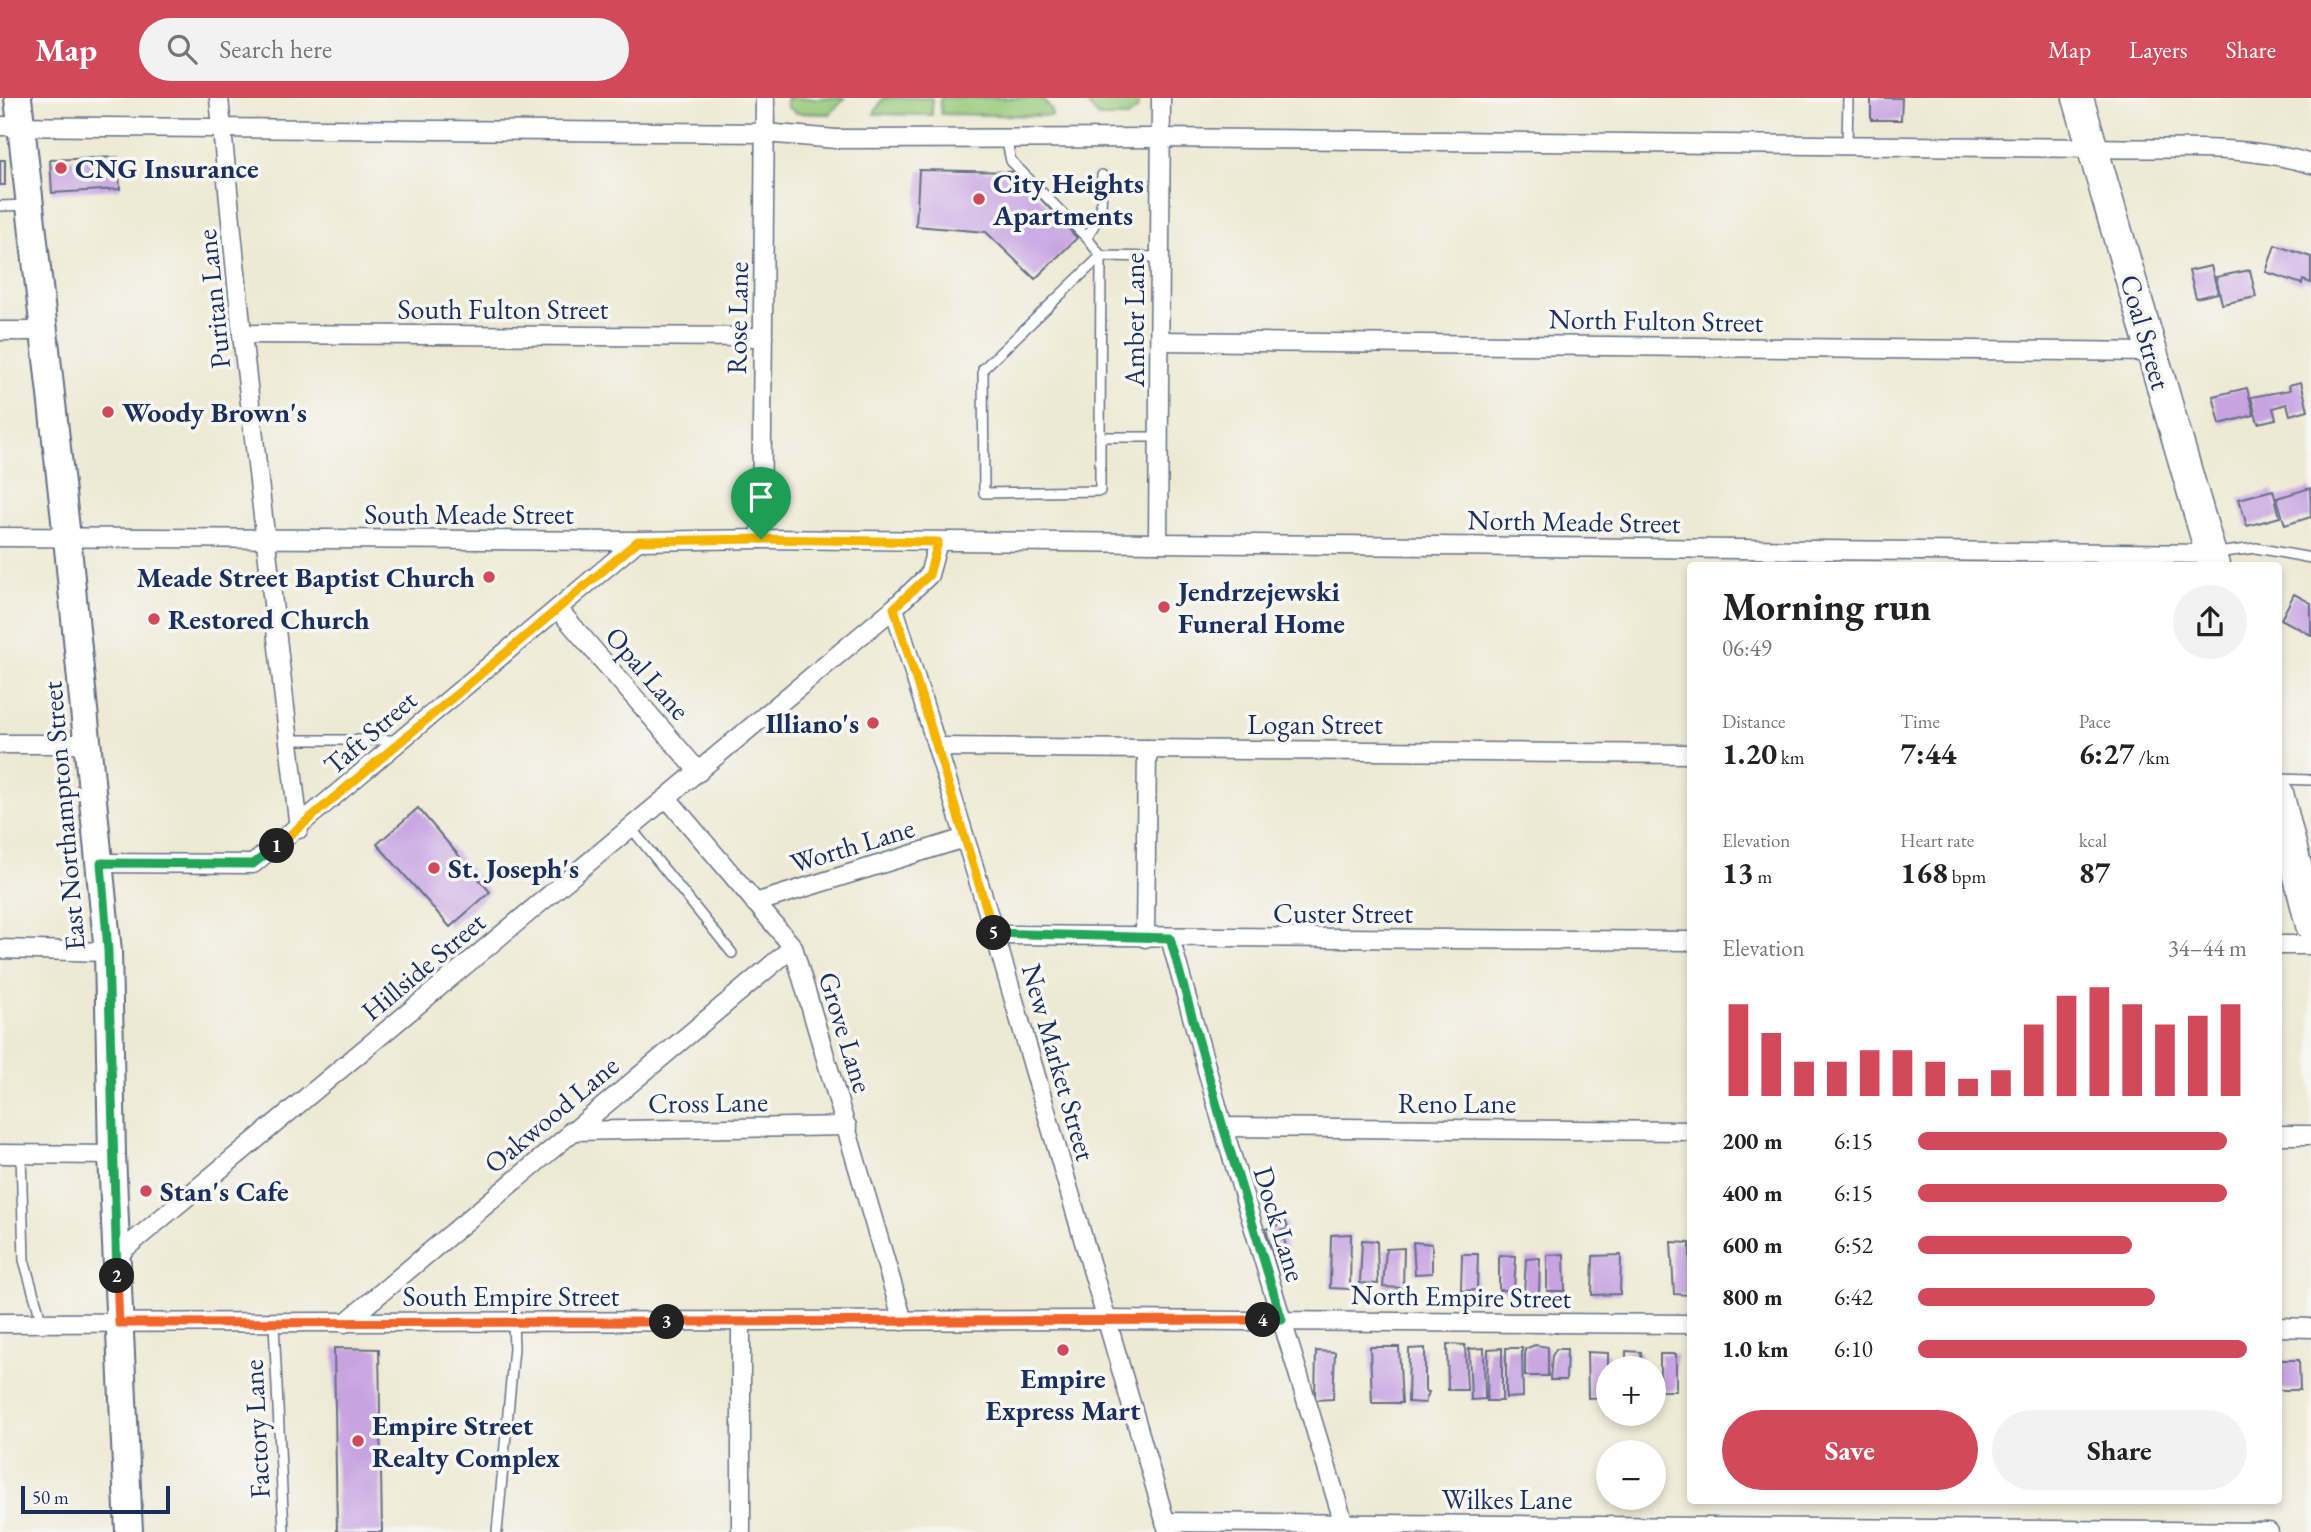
<!DOCTYPE html>
<meta charset="utf-8">
<style>
:root{--surface:#fff;--page:#f2f2f2;--text:#222;--muted:#767676;--accent:#d1495b}
body{margin:0;font-family:"EB Garamond",serif;background:var(--page);color:var(--text);height:100vh;display:flex;flex-direction:column;font-size:26px;white-space:nowrap}
*{box-sizing:border-box;margin:0}
p{font-size:23px;color:var(--muted)}
.icon{flex:none;width:38px;height:38px;fill:none;stroke:currentColor;stroke-width:2;stroke-linecap:round;stroke-linejoin:round}
.map{position:relative;flex:1;overflow:hidden}
.side{position:absolute;left:1687px;top:464px;width:595px;height:942px;display:flex;flex-direction:column;background:var(--surface);border-radius:7px;box-shadow:0 4px 10px #0003}
.side>*{flex:none}
.fabs{position:absolute;left:1596px;top:1258px;display:grid;gap:14px}
.fabs a{display:grid;place-items:center;width:70px;height:70px;border-radius:50%;background:var(--surface);box-shadow:0 4px 10px #0003;font-size:35px}
.scale{position:absolute;left:21px;bottom:18px;width:149px;box-sizing:border-box;padding-left:7px;border:4px solid #1b2f5e;border-top:0;font-size:19px;line-height:24px;white-space:nowrap;color:#1b2f5e;-webkit-text-stroke:5px #f6f6f2;paint-order:stroke}
.pin{position:absolute;display:grid;place-items:center;width:60px;height:60px;color:#fff;margin:-72px -30px;border-radius:50% 50% 50% 0;rotate:-45deg;box-shadow:0 0 7px #0007}
.pin .icon{rotate:45deg}
.km{position:absolute;width:35px;height:35px;margin:-18px;border-radius:50%;background:#222;color:#fff;font-size:19px;line-height:35px;text-align:center}
.round{display:grid;place-items:center;flex:none;width:74px;height:74px;border-radius:37px;background:var(--page)}
.summary{display:flex;align-items:center;justify-content:space-between;height:119px;padding:0 35px}
h1{font-size:38px;font-weight:700;line-height:52px}
.figures{display:grid;grid-template-columns:repeat(3,1fr);gap:10px;height:119px;padding:7px 35px}
.figures div{display:grid;align-content:center}
.figures b{font-size:30px;font-weight:700}
.figures small{font-size:19px;font-weight:400}
.figures p{font-size:19px}
.chart{height:196px;padding:14px 35px}
.chart p{display:flex;justify-content:space-between}
.chart svg{width:100%;height:126px;margin-top:7px;stroke:var(--accent);stroke-width:6}
.button{display:flex;gap:14px;margin-top:auto;padding:14px 35px}
.button a{flex:1;height:80px;border-radius:42px;background:var(--accent);color:#fff;font-size:28px;font-weight:700;line-height:80px;text-align:center}
.button a+a{background:var(--page);color:var(--text)}
ul{padding:0 35px;list-style:none;font-size:23px}
li{display:grid;grid-template-columns:112px 84px 1fr;align-items:center;height:52px}
li i{height:18px;border-radius:9px;background:var(--accent)}
header{display:flex;align-items:center;gap:42px;box-sizing:border-box;height:98px;padding:0 35px;background:var(--accent);color:#fff}
header strong{font-size:33px}
nav{display:flex;gap:38px;margin-inline-start:auto;font-size:24px}
.search{width:490px;height:63px;background:var(--page);display:flex;align-items:center;gap:18px;box-sizing:border-box;padding:0 24px;border-radius:38px;color:var(--muted);font-size:26px}
.map>svg:first-child{display:block}
</style>
<header>
<strong>Map</strong>
<div class="search"><svg class="icon" aria-label="search" viewBox="0 0 24 24"><circle cx="10" cy="10" r="6"/><path d="M15 15l6 6"/></svg>Search here</div>
<nav><a>Map</a><a>Layers</a><a>Share</a></nav>
</header>
<div class="map">
<svg width="2311" height="1434" viewBox="0 0 2311 1434">
<rect width="100%" height="100%" fill="#f6f6f2"/>
<filter id="ink" filterUnits="userSpaceOnUse"><feTurbulence type="fractalNoise" baseFrequency=".0143" numOctaves="2"/><feDisplacementMap in="SourceGraphic" scale="14" xChannelSelector="R" yChannelSelector="G"/><feConvolveMatrix kernelMatrix="1 2 1 2 8 2 1 2 1" color-interpolation-filters="sRGB"/></filter>
<filter id="wash" filterUnits="userSpaceOnUse"><feTurbulence type="fractalNoise" baseFrequency=".00686" numOctaves="4" result="noise"/><feDisplacementMap in="SourceGraphic" scale="28" xChannelSelector="R" yChannelSelector="G"/><feGaussianBlur stdDeviation="1.57" result="paint"/><feColorMatrix in="noise" values="0 0 0 0 0 0 0 0 0 0 0 0 0 0 0 0 0 1.4 0 .05"/><feComposite in="paint" operator="in"/></filter>
<g filter="url(#wash)">
<rect width="100%" height="100%" fill="#eee9d3"/>
<g fill="#98ca7a" stroke="#5a7c6c" stroke-width="2">
<polygon points="786,0 845,0 830,16 797,15 787,9"/>
<polygon points="883,0 932,0 932,17 874,16"/>
<polygon points="940,0 1042,0 1052,13 1052,18 941,16"/>
<polygon points="1082,0 1138,0 1138,10 1128,19 1099,19"/>
</g>
<g id="blocks">
<g fill="#c7a3e2">
<polygon points="1871,0 1902,0 1901,22 1871,22"/>
<polygon points="118,59 120,91 52,95 50,62"/>
<rect x="0" y="62" width="5" height="25"/>
<polygon points="919,72 1016,74 1077,140 1035,181 986,134 916,128"/>
<polygon points="2275,147 2311,159 2311,185 2303,182 2302,186 2266,174"/>
<polygon points="2211,168 2218,195 2196,200 2189,173"/>
<polygon points="2250,172 2256,199 2222,206 2216,179"/>
<polygon points="2301,284 2308,312 2290,317 2287,306 2273,310 2276,321 2258,325 2251,299 2290,292 2289,287"/>
<polygon points="2247,290 2254,317 2220,326 2213,298"/>
<polygon points="2310,390 2311,419 2285,427 2277,400"/>
<polygon points="2273,392 2280,419 2247,428 2239,401"/>
<polygon points="2294,496 2311,505 2311,537 2281,521"/>
<polygon points="418,710 490,794 450,829 377,746"/>
<polygon points="1286,1124 1288,1131 1281,1133 1294,1171 1278,1176 1266,1131"/>
<polygon points="1351,1136 1350,1191 1330,1190 1331,1137"/>
<polygon points="1362,1142 1377,1143 1378,1186 1360,1185"/>
<polygon points="1413,1144 1432,1146 1432,1175 1415,1176"/>
<polygon points="1671,1144 1690,1145 1690,1197 1674,1196"/>
<polygon points="1404,1150 1403,1190 1383,1189 1386,1151"/>
<polygon points="1462,1156 1478,1156 1477,1192 1461,1193"/>
<polygon points="1564,1156 1565,1193 1547,1193 1547,1157"/>
<polygon points="1499,1157 1516,1158 1514,1192 1499,1192"/>
<polygon points="1621,1157 1620,1196 1592,1197 1593,1158"/>
<polygon points="1540,1160 1539,1195 1524,1195 1526,1161"/>
<polygon points="1447,1246 1465,1247 1467,1292 1448,1292"/>
<polygon points="1535,1247 1548,1249 1548,1278 1525,1278 1525,1251"/>
<polygon points="1370,1249 1399,1249 1402,1305 1372,1305"/>
<polygon points="334,1250 379,1251 382,1434 337,1434"/>
<polygon points="1425,1250 1425,1293 1429,1294 1425,1305 1408,1304 1409,1251"/>
<polygon points="1484,1250 1485,1301 1471,1302 1469,1251"/>
<polygon points="1502,1250 1502,1303 1487,1303 1488,1251"/>
<polygon points="1506,1250 1522,1250 1523,1299 1506,1300"/>
<polygon points="1556,1251 1567,1251 1566,1282 1550,1282 1552,1258"/>
<polygon points="1316,1253 1335,1254 1333,1301 1315,1302"/>
<polygon points="1626,1253 1641,1254 1642,1270 1626,1270"/>
<polygon points="1587,1254 1608,1255 1608,1299 1588,1300"/>
<rect x="1660" y="1256" width="16" height="37"/>
<polygon points="2278,1262 2299,1262 2300,1292 2278,1292"/>
</g>
</g>
</g>
<g filter="url(#ink)">
<use href="#blocks" fill-opacity="0" stroke="#657087" stroke-width="2"/>
<g fill="none" stroke-linecap="round" stroke-linejoin="round">
<defs>
<g id="service">
<polyline points="1006,40 1011,63 1087,140 1101,158 1100,339"/>
<polyline points="1847,47 1848,0"/>
<polyline points="0,108 28,107"/>
<polyline points="1087,140 1101,114 1102,77"/>
<polyline points="1159,339 1100,339 1100,393 984,395 983,271 1101,158 1160,159"/>
<polyline points="2216,455 2256,450 2311,460"/>
<polyline points="288,642 396,642"/>
<polyline points="2278,681 2311,682"/>
<polyline points="631,730 732,855"/>
<polyline points="21,1056 24,1162 42,1225"/>
<polyline points="274,1226 284,1434"/>
<polyline points="497,1434 514,1250 513,1224"/>
</g>
<g id="minor">
<polyline points="219,0 242,236 299,731"/>
<path d="M0 28 765 35 836 41 1160 40 2094 50C2165 52 2243 45 2311 66"/>
<polyline points="0,233 43,233"/>
<polyline points="242,236 763,239"/>
<polyline points="1160,243 2151,254"/>
<polyline points="0,439 638,443 761,441 2211,456"/>
<polyline points="761,441 765,0"/>
<polyline points="1158,445 1161,0"/>
<polyline points="894,510 995,837 1168,1433"/>
<polyline points="558,511 699,674"/>
<polyline points="0,646 89,646"/>
<polyline points="938,649 1690,656"/>
<polyline points="667,700 793,849 903,1223"/>
<polyline points="101,765 253,766 638,443"/>
<polyline points="755,805 965,740"/>
<polyline points="995,837 1690,843"/>
<polyline points="1145,840 1147,651"/>
<polyline points="1170,840 1223,1029 1344,1426"/>
<polyline points="2278,847 2311,847"/>
<polyline points="0,851 108,854"/>
<polyline points="1223,1029 1690,1033"/>
<polyline points="571,1033 847,1028"/>
<polyline points="2278,1037 2311,1037"/>
<polyline points="0,1056 112,1057"/>
<polyline points="116,1158 894,510 929,477 938,444"/>
<polyline points="741,1224 741,1434"/>
<polyline points="0,1225 1105,1222 1690,1226"/>
<polyline points="345,1225 793,849"/>
<polyline points="2278,1229 2311,1230"/>
<polyline points="1165,1424 2269,1434"/>
</g>
<polyline id="secondary" points="18,0 67,440 108,854 112,1057 129,1434"/>
<g id="primary">
<polyline points="2078,0 2214,467"/>
<polyline points="2278,695 2311,827"/>
</g>
</defs>
<use href="#service" stroke="#657087" stroke-width="12"/>
<use href="#minor" stroke="#657087" stroke-width="21"/>
<use href="#secondary" stroke="#657087" stroke-width="30"/>
<use href="#primary" stroke="#657087" stroke-width="33"/>
<use href="#service" stroke="#fff" stroke-width="9"/>
<use href="#minor" stroke="#fff" stroke-width="18"/>
<use href="#secondary" stroke="#fff" stroke-width="26"/>
<use href="#primary" stroke="#fff" stroke-width="30"/>
</g>
</g>
<g fill="none" stroke-linecap="round" stroke-linejoin="round" filter="url(#ink)">
<defs>
<polyline id="split-1" points="277,748 638,443 761,441"/>
<polyline id="split-2" points="117,1178 108,853 101,765 253,766 277,748"/>
<polyline id="split-3" points="117,1178 119,1225 667,1224"/>
<polyline id="split-4" points="667,1224 1263,1222"/>
<polyline id="split-5" points="994,835 1170,840 1223,1029 1282,1222 1263,1222"/>
<polyline id="split-6" points="761,441 938,444 929,477 894,510 994,835"/>
</defs>
<use href="#split-1" stroke="#fff" stroke-width="14"/>
<use href="#split-2" stroke="#fff" stroke-width="14"/>
<use href="#split-3" stroke="#fff" stroke-width="14"/>
<use href="#split-4" stroke="#fff" stroke-width="14"/>
<use href="#split-5" stroke="#fff" stroke-width="14"/>
<use href="#split-6" stroke="#fff" stroke-width="14"/>
<use href="#split-1" stroke="#f5b400" stroke-width="9"/>
<use href="#split-2" stroke="#22a559" stroke-width="9"/>
<use href="#split-3" stroke="#f0652b" stroke-width="9"/>
<use href="#split-4" stroke="#f0652b" stroke-width="9"/>
<use href="#split-5" stroke="#22a559" stroke-width="9"/>
<use href="#split-6" stroke="#f5b400" stroke-width="9"/>
</g>
<g fill="#d1495b" stroke="#f6f6f2" stroke-width="2.5">
<circle cx="61" cy="70" r="7"/>
<circle cx="979" cy="101" r="7"/>
<circle cx="108" cy="314" r="7"/>
<circle cx="489" cy="479" r="7"/>
<circle cx="1164" cy="509" r="7"/>
<circle cx="154" cy="521" r="7"/>
<circle cx="873" cy="625" r="7"/>
<circle cx="434" cy="770" r="7"/>
<circle cx="146" cy="1093" r="7"/>
<circle cx="1063" cy="1252" r="7"/>
<circle cx="358" cy="1343" r="7"/>
</g>
<g text-anchor="middle" stroke-width="7" stroke-linejoin="round" paint-order="stroke">
<g font-size="28" font-weight="bold" fill="#1b2f5e" stroke="#f6f6f2" text-anchor="start">
<text x="75" y="80">CNG Insurance</text>
<text x="993" y="95">City Heights<tspan x="993" dy="32">Apartments</tspan></text>
<text x="122" y="324">Woody Brown's</text>
<text x="475" y="489" text-anchor="end">Meade Street Baptist Church</text>
<text x="1178" y="503">Jendrzejewski<tspan x="1178" dy="32">Funeral Home</tspan></text>
<text x="168" y="531">Restored Church</text>
<text x="859" y="635" text-anchor="end">Illiano's</text>
<text x="448" y="780">St. Joseph's</text>
<text x="160" y="1103">Stan's Cafe</text>
<text x="1063" y="1290" text-anchor="middle">Empire<tspan x="1063" dy="32">Express Mart</tspan></text>
<text x="372" y="1337">Empire Street<tspan x="372" dy="32">Realty Complex</tspan></text>
</g>
<g font-size="28" fill="#1b2f5e" stroke="#f6f6f2">
<text transform="translate(213 201) rotate(-96)" y="10">Puritan Lane</text>
<text x="503" y="221">South Fulton Street</text>
<text transform="translate(737 220) rotate(-89)" y="10">Rose Lane</text>
<text transform="translate(1134 222) rotate(-90)" y="10">Amber Lane</text>
<text transform="translate(1656 222) rotate(1)" y="10">North Fulton Street</text>
<text transform="translate(2146 234) rotate(74)" y="10">Coal Street</text>
<text x="469" y="426">South Meade Street</text>
<text transform="translate(1574 423) rotate(1)" y="10">North Meade Street</text>
<text transform="translate(648 575) rotate(49)" y="10">Opal Lane</text>
<text x="1315" y="636">Logan Street</text>
<text transform="translate(370 634) rotate(-41)" y="10">Taft Street</text>
<text transform="translate(63 718) rotate(-95)" y="10">East Northampton Street</text>
<text transform="translate(852 747) rotate(-17)" y="10">Worth Lane</text>
<text x="1343" y="825">Custer Street</text>
<text transform="translate(423 868) rotate(-40)" y="10">Hillside Street</text>
<text transform="translate(846 934) rotate(73)" y="10">Grove Lane</text>
<text transform="translate(1059 964) rotate(74)" y="10">New Market Street</text>
<text transform="translate(708 1004) rotate(-1)" y="10">Cross Lane</text>
<text x="1457" y="1015">Reno Lane</text>
<text transform="translate(551 1016) rotate(-40)" y="10">Oakwood Lane</text>
<text transform="translate(1280 1126) rotate(73)" y="10">Dock Lane</text>
<text x="511" y="1208">South Empire Street</text>
<text transform="translate(1461 1198) rotate(1)" y="10">North Empire Street</text>
<text transform="translate(256 1331) rotate(-93)" y="10">Factory Lane</text>
<text x="1507" y="1411">Wilkes Lane</text>
</g>
</g>
</svg>
<div class="fabs">
<a>+</a>
<a>−</a>
</div>
<div class="scale">50 m</div>
<div class="pin" style="left:761px;top:441px;background:#1e9e55"><svg class="icon" aria-label="arrive" viewBox="0 0 24 24"><path d="M6 21V4h12l-3 4 3 4H6"/></svg></div>
<b class="km" style="left:277px;top:748px">1</b>
<b class="km" style="left:117px;top:1178px">2</b>
<b class="km" style="left:667px;top:1224px">3</b>
<b class="km" style="left:1263px;top:1222px">4</b>
<b class="km" style="left:994px;top:835px">5</b>
<section class="side">
<div class="summary"><div><h1>Morning run</h1><p>06:49</p></div><a class="round"><svg class="icon" aria-label="share" viewBox="0 0 24 24"><path d="M12 15V3M7 8l5-5 5 5M5 13v7h14v-7"/></svg></a></div>
<div class="figures">
<div><p>Distance</p><b>1.20<small> km</small></b></div>
<div><p>Time</p><b>7:44</b></div>
<div><p>Pace</p><b>6:27<small> /km</small></b></div>
</div>
<div class="figures">
<div><p>Elevation</p><b>13<small> m</small></b></div>
<div><p>Heart rate</p><b>168<small> bpm</small></b></div>
<div><p>kcal</p><b>87</b></div>
</div>
<div class="chart"><p><span>Elevation</span>34–44 m</p>
<svg viewBox="0 0 160 44" preserveAspectRatio="none"><path d="M5 44V12M15 44V22M25 44V32M35 44V32M45 44V28M55 44V28M65 44V32M75 44V38M85 44V35M95 44V19M105 44V9M115 44V6M125 44V12M135 44V19M145 44V16M155 44V12"/></svg>
</div>
<ul>
<li><b>200 m</b>6:15<i style="width:94%"></i></li>
<li><b>400 m</b>6:15<i style="width:94%"></i></li>
<li><b>600 m</b>6:52<i style="width:65%"></i></li>
<li><b>800 m</b>6:42<i style="width:72%"></i></li>
<li><b>1.0 km</b>6:10<i style="width:100%"></i></li>
</ul>
<div class="button"><a>Save</a><a>Share</a></div>
</section>
</div>
